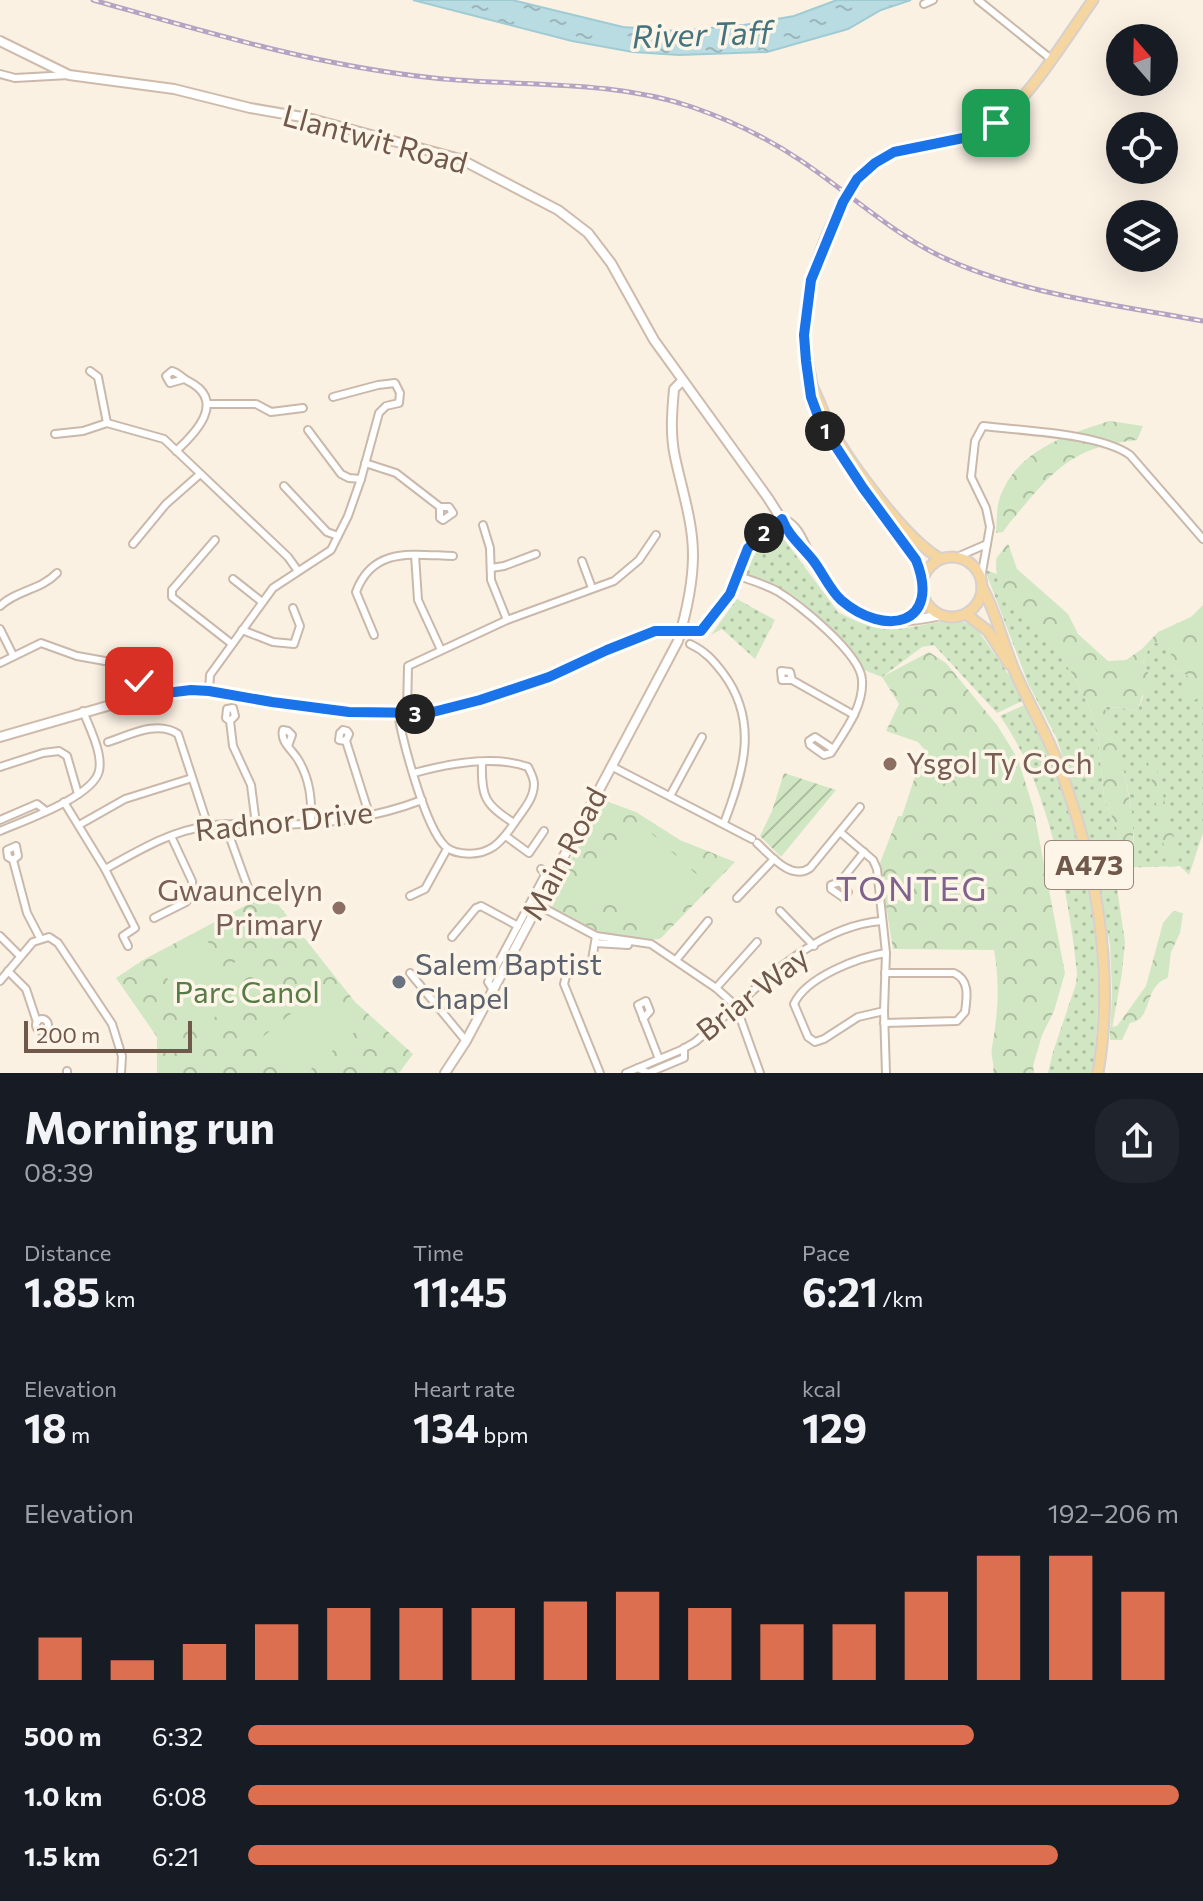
<!DOCTYPE html>
<meta charset="utf-8">
<style>
:root{--surface:#171b24;--page:#20242c;--text:#f1f3f6;--muted:#9ea1a6;--accent:#dc6f50}
body{margin:0;font-family:Commissioner,sans-serif;background:var(--page);color:var(--text);height:100vh;display:flex;flex-direction:column;font-size:30px;white-space:nowrap}
*{box-sizing:border-box;margin:0}
p{font-size:26px;color:var(--muted)}
.icon{flex:none;width:44px;height:44px;fill:none;stroke:currentColor;stroke-width:2;stroke-linecap:round;stroke-linejoin:round}
.map{position:relative;height:1073px;overflow:hidden}
.details{display:flex;flex-direction:column;background:var(--surface);flex:1}
.details>*{flex:none}
.needle{width:52px;rotate:340deg}
.buttons{position:absolute;left:1106px;top:24px;display:grid;gap:16px}
.buttons a{display:grid;place-items:center;width:72px;height:72px;border-radius:50%;background:var(--surface);box-shadow:0 8px 32px #0002;font-size:40px}
.scale{position:absolute;left:24px;bottom:20px;width:168px;box-sizing:border-box;padding-left:8px;border:4px solid #70584b;border-top:0;font-size:22px;line-height:28px;white-space:nowrap;color:#70584b;-webkit-text-stroke:6px #fef5e9;paint-order:stroke}
.pin{position:absolute;display:grid;place-items:center;width:68px;height:68px;color:#fff;margin:-34px;border-radius:16px;box-shadow:0 4px 12px #0006}
.km{position:absolute;width:40px;height:40px;margin:-20px;border-radius:50%;background:#222;color:#fff;font-size:22px;line-height:40px;text-align:center}
.round{display:grid;place-items:center;flex:none;width:84px;height:84px;border-radius:32px;background:var(--page)}
.head{display:flex;align-items:center;justify-content:space-between;height:136px;padding:0 24px}
h1{font-size:44px;font-weight:700;line-height:60px}
.stats{display:grid;grid-template-columns:repeat(3,1fr);gap:12px;height:136px;padding:8px 24px}
.stats div{display:grid;align-content:center}
.stats b{font-size:40px;font-weight:700}
.stats small{font-size:22px;font-weight:400}
.stats p{font-size:22px}
.chart{height:224px;padding:16px 24px}
.chart p{display:flex;justify-content:space-between}
.chart svg{width:100%;height:144px;margin-top:8px;stroke:var(--accent);stroke-width:6}
ul{padding:0 24px;list-style:none;font-size:26px}
li{display:grid;grid-template-columns:128px 96px 1fr;align-items:center;height:60px}
li i{height:20px;border-radius:10px;background:var(--accent)}
.map>svg:first-child{display:block}
</style>
<div class="map">
<svg width="1203" height="1073" viewBox="0 0 1203 1073">
<defs>
<pattern id="grass-dots" width="8" height="8" patternUnits="userSpaceOnUse" patternTransform="scale(2)"><rect width="8" height="8" fill="#d1e7c3"/><path d="M2 2h.1M6 6h.1" fill="none" stroke="#aebea0" stroke-width="1.8" stroke-linecap="round"/></pattern>
<pattern id="forest-crowns" width="20" height="18" patternUnits="userSpaceOnUse" patternTransform="scale(2)"><rect width="20" height="18" fill="#d1e7c3"/><path d="M2 6a3 3 0 1 1 6 0M12 15a3 3 0 1 1 6 0" fill="none" stroke="#aebea0"/></pattern>
<pattern id="garden-furrows" width="10" height="10" patternUnits="userSpaceOnUse" patternTransform="scale(2)"><rect width="10" height="10" fill="#d1e7c3"/><path d="M-1 1l2-2M0 10L10 0M9 11l2-2" fill="none" stroke="#aebea0"/></pattern>
<pattern id="water-ripples" width="26" height="14" patternUnits="userSpaceOnUse" patternTransform="scale(2)"><rect width="26" height="14" fill="#b9dce2"/><path d="M2 4q2-2 4 0t4 0M15 11q2-2 4 0t4 0" fill="none" stroke="#9bb5b9"/></pattern>
</defs>
<rect width="100%" height="100%" fill="#faf1e3"/>
<g fill="url(#grass-dots)">
<path d="M781 535 838 612C855 621 874 630 893 629 920 629 949 613 975 626L1011 678 1022 701 997 713 934 645 922 647 882 677 864 670 852 650 806 605 791 594 748 575 744 571 763 542Z"/>
<path d="M985 570 997 574 1006 599 1042 628 1073 675 1090 709 1098 738 1104 797 1132 866C1139 813 1121 757 1103 706L1138 710 1150 677 1143 661 1148 650 1156 642 1174 649 1172 666 1188 676 1203 693V833L1189 875 1180 866 1114 868 1125 942 1122 973 1110 1040 1112 989 1110 944 1086 829 1057 739 1028 683Z"/>
<polygon points="737,599 775,620 755,659 722,629 711,635"/>
<path d="M1024 705C1085 812 1111 951 1092 1073H1048L1053 1052 1076 984 1077 973C1069 893 1047 782 1000 716Z"/>
</g>
<g fill="url(#forest-crowns)">
<path d="M1110 421 1143 426 1137 440C1082 446 1062 461 1027 502 1019 512 1010 521 1003 532L996 533C997 518 996 503 1003 490 1021 449 1071 433 1110 421Z"/>
<polygon points="1008,543 1017,569 1068,614 1078,634 1108,661 1126,660 1142,649 1158,632 1191,617 1203,605 1203,693 1195,700 1183,693 1188,676 1172,666 1168,660 1174,649 1163,649 1156,642 1148,650 1143,661 1150,677 1150,689 1142,696 1138,710 1104,706 1121,756 1133,818 1133,869 1104,797 1098,738 1090,709 1073,675 1042,629 1006,599 997,579 996,559"/>
<path d="M929 652 946 663 997 725 1018 759 1033 807 1065 973 1054 1011 1042 1035 1033 1066 1034 1073H993C995 1064 990 1056 992 1047 998 1015 1000 983 994 950L893 949 884 893 903 902 897 880H883L880 863 898 816H902L924 749 918 742 886 731 899 704 882 677Z"/>
<polygon points="1147,756 1156,766 1180,866 1168,867"/>
<path d="M606 801 636 812 680 840 735 862 660 939C613 941 591 931 552 908L562 874Z"/>
<polygon points="269,893 355,1002 413,1054 399,1073 157,1073 157,1037 116,978 143,960"/>
<path d="M1173 911 1183 913 1180 933 1171 952 1168 977C1164 980 1160 981 1157 985 1145 998 1150 1020 1130 1023L1122 1040H1110V1027L1117 1026 1146 986 1163 923Z"/>
</g>
<polygon fill="url(#garden-furrows)" points="784,773 836,790 781,857 760,836 772,811"/>
<g fill="#d1e7c3">
<polygon points="639,822 706,883 660,928 608,881 588,904 569,887 588,865 598,873 594,869"/>
<polygon points="205,936 241,1004 193,1028 158,960"/>
<polygon points="247,955 258,971 236,985 225,968"/>
<polygon points="325,985 361,1027 306,1073 285,1073 259,1040"/>
</g>
<polygon fill="url(#water-ripples)" stroke="#a0cbd3" stroke-width="2" points="413,0 512,0 623,27 678,31 744,25 794,16 837,0 911,0 881,10 848,29 767,52 679,55 633,52 572,41"/>
<g fill="none" stroke-linecap="round" stroke-linejoin="round">
<defs>
<g id="street">
<polyline points="978,0 1051,59"/>
<polyline points="924,4 933,0"/>
<polyline points="0,74 15,78 69,75"/>
<polyline points="90,371 98,377 107,423 164,439 288,557 298,571"/>
<polyline points="208,404 256,404 271,412 303,408"/>
<polyline points="308,430 341,474 349,478 361,479"/>
<polyline points="55,434 83,431 107,423"/>
<path d="M176 451C198 431 226 400 188 381 182 378 179 373 172 371L166 376 170 383 184 379"/>
<polyline points="365,463 396,473 440,507 449,507 453,513 443,520 440,518 440,507"/>
<polyline points="284,486 327,532 338,536"/>
<polyline points="483,525 490,548 491,580 507,620"/>
<polyline points="215,540 172,590 172,597 232,644"/>
<polyline points="133,544 166,504 199,475"/>
<polyline points="415,555 418,600 441,650"/>
<polyline points="957,557 987,544"/>
<polyline points="582,561 592,588"/>
<polyline points="491,568 504,566 536,554"/>
<path d="M736 575C750 580 764 584 777 591 799 604 861 654 862 680 864 707 844 732 831 753L824 755 810 745 809 741 815 737 833 749"/>
<path d="M981 578 990 527 986 508 971 477 975 441 983 426C1022 431 1099 433 1130 455L1203 539"/>
<polyline points="233,579 262,602"/>
<path d="M0 606C17 590 41 590 57 573"/>
<polyline points="0,629 13,655"/>
<polyline points="242,630 273,642 294,644 300,626 293,608"/>
<path d="M374 635 356 592C373 546 413 555 453 556"/>
<path d="M690 644C705 651 713 660 723 673 759 721 744 771 724 823"/>
<polyline points="0,663 41,643 77,656 116,663 136,672 142,696"/>
<polyline points="792,680 790,672 781,671 782,680 792,680 854,715"/>
<polyline points="209,691 210,675 273,588 331,550 348,516 361,479 379,413 386,406 399,403 400,393 395,383 378,385 333,397"/>
<path d="M398 714C403 742 425 827 445 846 450 851 455 852 461 853 489 857 501 843 515 822 523 810 534 799 534 784 534 778 531 773 528 767 495 755 447 764 414 773"/>
<polyline points="407,714 408,666 507,620 614,581 639,560 656,535"/>
<polyline points="230,721 235,716 233,708 227,709 226,718 230,721 233,746 251,785 256,824"/>
<polyline points="346,741 349,734 347,731 343,730 340,733 339,740 346,741 370,817"/>
<path d="M108 742C130 735 157 720 178 734L208 826"/>
<path d="M288 746 292 735 288 731 283 730C280 741 291 749 297 758 310 778 312 800 311 823"/>
<path d="M482 763C481 797 485 805 514 823"/>
<polyline points="611,766 752,839"/>
<polyline points="0,767 43,753 59,751 67,756 78,794"/>
<polyline points="670,796 702,737"/>
<polyline points="64,802 105,869 135,928 123,936 128,946"/>
<polyline points="0,820 37,804 46,811"/>
<polyline points="225,824 250,893"/>
<polyline points="79,825 125,799 192,778"/>
<path d="M0 831C23 821 93 797 99 771 103 753 89 727 83 711"/>
<polyline points="840,832 873,860 877,869 886,953 884,1011 886,1073"/>
<polyline points="507,837 529,853 544,831"/>
<path d="M757 843C771 856 791 881 810 868L860 807"/>
<polyline points="13,860 18,856 16,846 7,850 8,857 13,860 27,913 40,938"/>
<path d="M105 869C138 851 170 831 208 826 232 822 257 825 282 825 331 823 375 818 422 800"/>
<polyline points="840,882 848,892 844,898 831,889 831,885 840,882 864,852"/>
<polyline points="410,896 425,889 447,849"/>
<polyline points="737,898 774,859"/>
<polyline points="538,905 596,936 651,944 716,988 736,1006 760,1073"/>
<polyline points="780,911 814,946"/>
<polyline points="154,918 186,902 193,893 192,881 171,836"/>
<polyline points="0,936 20,956"/>
<polyline points="596,936 592,960 566,976 564,984 600,1073"/>
<polyline points="452,937 476,908 481,906 518,926"/>
<polyline points="595,943 628,945 629,941"/>
<polyline points="676,960 708,921"/>
<polyline points="8,971 26,989 37,1022"/>
<polyline points="410,973 466,1041"/>
<polyline points="0,981 33,942 49,937 58,943 112,1024 122,1056 121,1073"/>
<polyline points="716,988 757,942"/>
<polyline points="493,990 488,982 546,873 541,869"/>
<path d="M884 1011 858 1017 824 1039 815 1042 808 1037 794 1004C806 977 859 957 886 953"/>
<circle cx="42" cy="1025" r="6"/>
<polyline points="643,1019 650,1011 646,1001 638,1005 659,1059"/>
<path d="M884 1023 957 1021 965 1012C967 997 970 980 954 973H885"/>
<polyline points="638,1068 648,1073 684,1058 684,1048"/>
<polyline points="67,1071 67,1073"/>
<path d="M626 1073 681 1050 695 1042C749 998 808 926 882 921"/>
</g>
<g id="secondary">
<polyline points="0,41 69,75 174,89 250,108 308,118 460,159 558,210 588,233 611,263 654,340 768,498 799,547 810,555"/>
<path d="M782 519C800 527 802 542 811 558 845 616 875 630 941 615"/>
<polyline points="903,620 912,614 924,598"/>
<polyline points="0,737 142,696 191,690 349,712 407,714 456,707 549,677 655,631 693,633 701,631 730,594 748,548 782,519"/>
<path d="M445 1073 466 1041 678 641C686 614 693 584 693 555 693 522 682 490 675 457 670 434 672 412 674 389L682 381"/>
</g>
<g id="primary">
<path d="M812 386C819 399 823 413 830 426 849 462 907 541 941 559"/>
<circle cx="952" cy="587" r="30"/>
<path d="M923 578C905 528 856 484 829 437 822 425 814 412 812 398 811 394 812 390 812 386 810 368 803 351 805 332 806 315 807 294 812 278 823 239 851 169 891 153 926 140 964 147 995 124 1029 99 1068 35 1093 0"/>
<path d="M982 587C997 614 1003 645 1015 672 1028 702 1045 730 1057 761 1095 858 1116 969 1098 1073"/>
<polyline points="966,614 988,631 1009,664"/>
</g>
</defs>
<use href="#street" stroke="#cab9ab" stroke-width="10"/>
<use href="#secondary" stroke="#cfbbab" stroke-width="12"/>
<use href="#primary" stroke="#d7d0cd" stroke-width="13"/>
<use href="#street" stroke="#fff" stroke-width="6"/>
<use href="#secondary" stroke="#fff" stroke-width="8"/>
<use href="#primary" stroke="#f5d5a0" stroke-width="9"/>
<defs>
<path id="rail" d="M93 0C206 32 317 66 434 78 520 87 609 79 692 107 730 120 767 138 800 160 845 190 886 228 934 253 1012 293 1117 305 1203 321"/>
</defs>
<use href="#rail" stroke="#b4a3c2" stroke-width="5"/>
<use href="#rail" stroke="#fef5e9" stroke-width="2" stroke-dasharray="6" stroke-linecap="butt"/>
</g>
<g fill="none" stroke-linecap="round" stroke-linejoin="round">
<defs>
<path id="route" d="M139 681 142 696 191 690 209 691 272 702 349 712 429 713 480 700 549 677 607 650 655 631H701L730 594 748 548 782 519C789 537 801 545 812 559 822 571 829 589 841 600 885 638 942 625 916 560L863 488 821 424 811 397 806 361 804 335 811 280 843 202 857 179 875 163 894 152 978 135 996 123"/>
</defs>
<use href="#route" stroke="#fff" stroke-width="16"/>
<use href="#route" stroke="#1a73e8" stroke-width="10"/>
</g>
<g fill="#8d6e63" stroke="#fef5e9" stroke-width="3">
<circle cx="890" cy="764" r="8"/>
<circle cx="339" cy="908" r="8"/>
</g>
<circle fill="#6b7280" stroke="#fef5e9" stroke-width="3" cx="399" cy="982" r="8"/>
<g text-anchor="middle" stroke-width="7" stroke-linejoin="round" paint-order="stroke">
<rect fill="#fef5e9" stroke="#9b877a" stroke-width="2" x="1045" y="841" width="88" height="48" rx="6"/>
<g font-size="28" font-weight="bold" fill="#70584b">
<text x="1089" y="875">A473</text>
</g>
<g font-size="30" fill="#70584b" stroke="#fef5e9">
<text transform="translate(375 140) rotate(15)" y="10">Llantwit Road</text>
<text transform="translate(284 822) rotate(-6)" y="10">Radnor Drive</text>
<text transform="translate(565 854) rotate(-62)" y="10">Main Road</text>
<text transform="translate(753 994) rotate(-38)" y="10">Briar Way</text>
</g>
<g font-size="30" fill="#785e54" stroke="#fef5e9" text-anchor="start">
<text x="906" y="774">Ysgol Ty Coch</text>
<text x="323" y="901" text-anchor="end">Gwauncelyn<tspan x="323" dy="34">Primary</tspan></text>
</g>
<g font-size="30" fill="#5b616d" stroke="#fef5e9" text-anchor="start">
<text x="415" y="975">Salem Baptist<tspan x="415" dy="34">Chapel</tspan></text>
</g>
<g font-size="30" fill="#567b47" stroke="#fef5e9">
<text x="247" y="1003">Parc Canol</text>
</g>
<g font-size="32" font-style="italic" fill="#43737c" stroke="#fef5e9">
<text transform="translate(702 35) rotate(-2)" y="11">River Taff</text>
</g>
<g font-size="34" letter-spacing="2" fill="#7f638d" stroke="#fef5e9">
<text x="912" y="901">TONTEG</text>
</g>
</g>
</svg>
<div class="buttons">
<a><svg class="needle" viewBox="-14 -14 28 28"><path d="M0-13l5 13h-10z" fill="#e53935"/><path d="M0 13l5-13h-10z" fill="#9ea1a6"/></svg></a>
<a><svg class="icon" aria-label="locate" viewBox="0 0 24 24"><circle cx="12" cy="12" r="6"/><path d="M12 2v4M12 18v4M2 12h4M18 12h4"/></svg></a>
<a><svg class="icon" aria-label="layers" viewBox="0 0 24 24"><path d="M12 4l9 5-9 5-9-5zM3 14l9 5 9-5"/></svg></a>
</div>
<div class="scale">200 m</div>
<div class="pin" style="left:996px;top:123px;background:#1e9e55"><svg class="icon" aria-label="arrive" viewBox="0 0 24 24"><path d="M6 21V4h12l-3 4 3 4H6"/></svg></div>
<div class="pin" style="left:139px;top:681px;background:#d93025"><svg class="icon" aria-label="check" viewBox="0 0 24 24"><path d="M5 12l5 5 9-10"/></svg></div>
<b class="km" style="left:825px;top:431px">1</b>
<b class="km" style="left:764px;top:533px">2</b>
<b class="km" style="left:415px;top:714px">3</b>
</div>
<section class="details">
<div class="head"><div><h1>Morning run</h1><p>08:39</p></div><a class="round"><svg class="icon" aria-label="share" viewBox="0 0 24 24"><path d="M12 15V3M7 8l5-5 5 5M5 13v7h14v-7"/></svg></a></div>
<div class="stats">
<div><p>Distance</p><b>1.85<small> km</small></b></div>
<div><p>Time</p><b>11:45</b></div>
<div><p>Pace</p><b>6:21<small> /km</small></b></div>
</div>
<div class="stats">
<div><p>Elevation</p><b>18<small> m</small></b></div>
<div><p>Heart rate</p><b>134<small> bpm</small></b></div>
<div><p>kcal</p><b>129</b></div>
</div>
<div class="chart"><p><span>Elevation</span>192–206 m</p>
<svg viewBox="0 0 160 44" preserveAspectRatio="none"><path d="M5 44V31M15 44V38M25 44V33M35 44V27M45 44V22M55 44V22M65 44V22M75 44V20M85 44V17M95 44V22M105 44V27M115 44V27M125 44V17M135 44V6M145 44V6M155 44V17"/></svg>
</div>
<ul>
<li><b>500 m</b>6:32<i style="width:78%"></i></li>
<li><b>1.0 km</b>6:08<i style="width:100%"></i></li>
<li><b>1.5 km</b>6:21<i style="width:87%"></i></li>
</ul>
</section>
